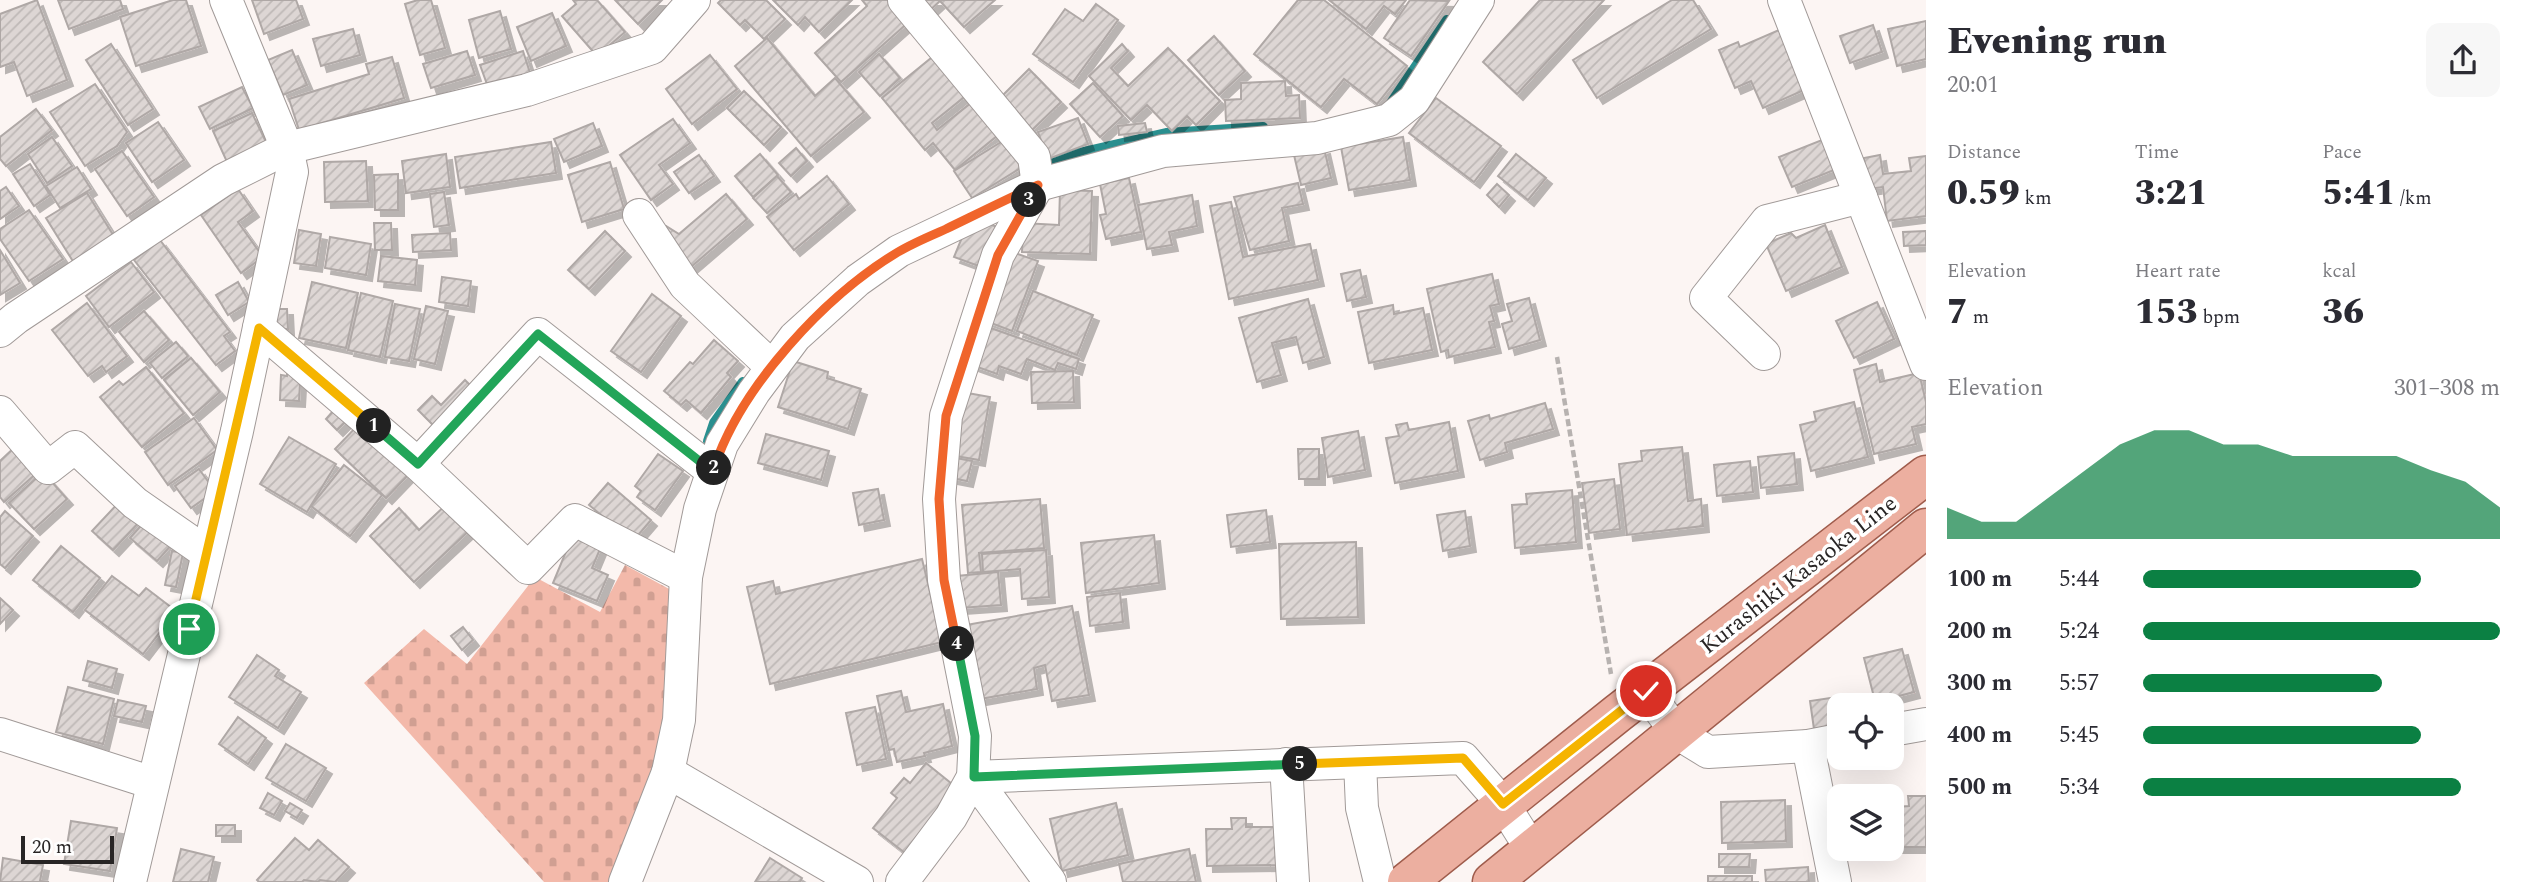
<!DOCTYPE html>
<meta charset="utf-8">
<style>
:root{--surface:#fff;--page:#f7f7f7;--text:#2b2b33;--muted:#7c7c81;--accent:#0b8043}
body{margin:0;font-family:Spectral,serif;background:var(--page);color:var(--text);height:100vh;display:flex;flex-direction:column;font-size:26px;white-space:nowrap}
*{box-sizing:border-box;margin:0}
p{font-size:23px;color:var(--muted)}
.icon{flex:none;width:38px;height:38px;fill:none;stroke:currentColor;stroke-width:2;stroke-linecap:round;stroke-linejoin:round}
.map{position:relative;flex:1;overflow:hidden}
.side{display:flex;flex-direction:column;background:var(--surface);width:595px}
.side>*{flex:none}
.controls{position:absolute;left:1827px;top:693px;display:grid;gap:14px}
.controls a{display:grid;place-items:center;width:77px;height:77px;border-radius:14px;background:var(--surface);box-shadow:0 7px 28px #0002;font-size:35px}
.scale{position:absolute;left:21px;bottom:18px;width:93px;box-sizing:border-box;padding-left:7px;border:4px solid #282525;border-top:0;font-size:19px;line-height:24px;white-space:nowrap;color:#282525;-webkit-text-stroke:5px #fff;paint-order:stroke}
.pin{position:absolute;display:grid;place-items:center;width:60px;height:60px;color:#fff;margin:-30px;border:4px solid #fff;border-radius:50%;box-shadow:0 2px 7px #0007}
.km{position:absolute;width:35px;height:35px;margin:-18px;border-radius:50%;background:#222;color:#fff;font-size:19px;line-height:35px;text-align:center}
.round{display:grid;place-items:center;flex:none;width:74px;height:74px;border-radius:14px;background:var(--page)}
.headline{display:flex;align-items:center;justify-content:space-between;height:119px;padding:0 21px}
h1{font-size:38px;font-weight:800;line-height:52px}
.metrics{display:grid;grid-template-columns:repeat(3,1fr);gap:10px;height:119px;padding:7px 21px}
.metrics div{display:grid;align-content:center}
.metrics b{font-size:35px;font-weight:800}
.metrics small{font-size:19px;font-weight:400}
.metrics p{font-size:19px}
.chart{height:196px;padding:14px 21px}
.chart p{display:flex;justify-content:space-between}
.chart svg{width:100%;height:126px;margin-top:7px;fill:var(--accent);opacity:.7}
ul{padding:0 21px;list-style:none;font-size:23px}
li{display:grid;grid-template-columns:112px 84px 1fr;align-items:center;height:52px}
li i{height:18px;border-radius:9px;background:var(--accent)}
main{display:flex;flex:1;min-height:0}
.map>svg:first-child{display:block}
</style>
<main>
<div class="map">
<svg width="1926" height="882" viewBox="0 0 1926 882">
<defs>
<pattern id="cemetery-stones" width="16" height="16" patternUnits="userSpaceOnUse" patternTransform="scale(1.75)"><rect width="16" height="16" fill="#f3b9aa"/><path d="M2 7V4a2 2 0 0 1 4 0v3zM10 15v-3a2 2 0 0 1 4 0v3z" fill="#d09f92"/></pattern>
<pattern id="building-hatch" width="6" height="6" patternUnits="userSpaceOnUse" patternTransform="scale(1.75)"><rect width="6" height="6" fill="#ddd6d4"/><path d="M-1 1l2-2M0 6l6-6M5 7l2-2" fill="none" stroke="#beb8b6"/></pattern>
<filter id="shadow"><feDropShadow dx="6" dy="6" stdDeviation="0" flood-color="#0004"/></filter>
</defs>
<rect width="100%" height="100%" fill="#fcf5f3"/>
<polygon fill="url(#cemetery-stones)" points="625,565 671,590 670,679 660,748 614,882 544,882 364,683 424,629 467,664 535,577 600,612"/>
<g fill="none" stroke-linecap="round" stroke-linejoin="round">
<g stroke="#2a8f8f" stroke-width="10">
<polyline points="1391,103 1447,20"/>
<polyline points="1040,170 1057,158 1166,133 1263,127"/>
<polyline points="708,441 714,423 743,382"/>
</g>
</g>
<g fill="url(#building-hatch)" stroke="#afa8a6" stroke-width="2" filter="url(#shadow)">
<polygon points="37,0 67,80 27,96 14,62 0,67 0,14"/>
<polygon points="58,0 120,0 123,9 69,29"/>
<polygon points="173,0 186,0 201,46 136,66 120,17"/>
<polygon points="252,0 296,0 303,19 264,34"/>
<polygon points="418,0 431,0 445,48 420,55 405,4"/>
<polygon points="573,0 597,0 625,32 597,56 562,16 576,4"/>
<polygon points="615,0 662,0 638,24"/>
<polygon points="721,0 766,0 785,19 764,39 745,20 740,25 718,3"/>
<polygon points="773,0 852,0 819,32 805,17 798,25"/>
<polygon points="862,0 893,0 911,20 841,82 815,53 867,6"/>
<polygon points="917,0 995,0 964,27 940,1 928,12"/>
<polygon points="1298,0 1324,0 1407,66 1377,104 1344,79 1321,107 1254,54"/>
<polygon points="1329,0 1406,0 1395,14 1384,6 1366,29"/>
<polygon points="1410,0 1449,1 1411,56 1384,38"/>
<polygon points="1540,0 1604,0 1517,94 1483,62"/>
<polygon points="1672,0 1693,0 1711,29 1597,98 1573,60"/>
<polygon points="1096,4 1118,20 1073,82 1033,54 1065,9 1083,21"/>
<polygon points="500,11 511,49 479,58 469,20"/>
<polygon points="552,13 566,46 531,61 517,27"/>
<polygon points="1926,21 1926,59 1897,66 1888,29"/>
<polygon points="1873,25 1882,52 1850,63 1840,36"/>
<polygon points="1786,27 1811,87 1763,108 1751,81 1735,88 1719,50 1738,42 1740,47"/>
<polygon points="353,29 360,55 321,66 313,39"/>
<polygon points="1214,36 1245,71 1219,95 1188,60"/>
<polygon points="767,38 815,96 835,78 864,112 811,156 735,66"/>
<polygon points="111,44 153,109 128,125 86,60"/>
<polygon points="1122,44 1128,51 1111,68 1128,86 1168,48 1220,101 1196,125 1187,116 1172,131 1147,105 1131,120 1089,76"/>
<polygon points="292,50 307,85 283,95 268,60"/>
<polygon points="467,51 475,75 431,88 423,64"/>
<polygon points="523,51 530,73 488,87 480,65"/>
<polygon points="879,54 900,78 880,96 859,72"/>
<polygon points="936,54 968,94 932,123 937,130 976,99 1003,131 955,170 933,143 925,150 882,98"/>
<polygon points="710,55 737,89 692,124 666,89"/>
<polygon points="392,57 404,98 299,130 289,99 369,74 366,64"/>
<polygon points="1029,69 1061,102 1031,131 999,99"/>
<polygon points="1285,81 1286,96 1299,95 1300,118 1226,121 1225,100 1241,99 1241,83"/>
<polygon points="1093,83 1123,116 1100,137 1070,104"/>
<polygon points="95,84 127,132 117,146 85,166 50,112"/>
<polygon points="242,87 253,108 210,129 199,107"/>
<polygon points="744,91 781,127 764,145 727,108"/>
<polygon points="1436,98 1501,146 1474,182 1409,133"/>
<polygon points="36,109 52,130 6,166 0,159 0,137"/>
<polygon points="252,113 267,144 227,162 213,131"/>
<polygon points="1078,118 1088,144 1048,159 1038,132"/>
<polygon points="673,119 690,143 659,165 673,184 651,200 620,155"/>
<polygon points="158,122 184,160 152,182 126,143"/>
<polygon points="593,123 602,146 564,162 554,139"/>
<polygon points="1145,123 1147,132 1119,135 1118,126"/>
<polygon points="52,137 72,166 47,183 28,154"/>
<polygon points="1403,137 1410,180 1349,190 1341,147"/>
<polygon points="1006,139 1024,166 972,198 954,171"/>
<polygon points="1822,140 1834,170 1792,187 1779,157"/>
<polygon points="551,142 556,173 460,188 455,157"/>
<polygon points="796,148 807,161 791,176 779,163"/>
<polygon points="1324,148 1331,178 1301,185 1294,155"/>
<polygon points="122,151 154,197 127,216 95,169"/>
<polygon points="446,154 450,187 406,193 402,161"/>
<polygon points="760,154 778,175 753,197 735,176"/>
<polygon points="1516,154 1546,178 1528,200 1498,176"/>
<polygon points="699,155 714,176 689,193 674,172"/>
<polygon points="1880,155 1883,174 1911,171 1909,158 1926,156 1926,216 1887,221 1883,187 1867,189 1864,158"/>
<polygon points="366,161 368,201 325,202 324,162"/>
<polygon points="610,162 624,209 582,222 568,175"/>
<polygon points="30,164 50,195 34,206 13,174"/>
<polygon points="77,167 91,189 60,208 46,186"/>
<polygon points="398,174 398,210 375,210 374,175"/>
<polygon points="777,176 791,192 767,213 753,198"/>
<polygon points="827,176 849,204 794,250 767,217 796,194 799,199"/>
<polygon points="1129,178 1141,232 1106,239 1100,215 1106,214 1100,184"/>
<polygon points="1298,183 1303,204 1282,208 1289,241 1250,250 1234,197"/>
<polygon points="1497,184 1509,195 1499,207 1487,195"/>
<polygon points="6,187 19,206 0,219 0,191"/>
<polygon points="238,189 253,211 238,222 263,257 241,273 201,215"/>
<polygon points="1060,190 1092,191 1090,254 1022,252 1023,223 1059,225"/>
<polygon points="444,192 449,225 434,227 430,194"/>
<polygon points="87,193 115,238 74,263 46,218"/>
<polygon points="726,194 747,219 685,272 654,236 666,226 679,234"/>
<polygon points="1192,195 1197,226 1169,232 1172,245 1147,249 1138,205"/>
<polygon points="1231,202 1243,257 1310,244 1318,280 1229,299 1210,206"/>
<polygon points="29,210 63,259 29,281 0,239 0,229"/>
<polygon points="374,223 391,223 392,250 375,250"/>
<polygon points="988,223 999,228 984,268 954,257 963,235"/>
<polygon points="1825,225 1842,267 1786,291 1766,244 1791,233 1796,238"/>
<polygon points="299,230 321,234 316,266 294,263"/>
<polygon points="605,231 625,251 589,289 568,270"/>
<polygon points="1926,231 1926,245 1904,246 1903,232"/>
<polygon points="450,233 451,250 413,252 412,235"/>
<polygon points="330,237 371,244 366,275 325,268"/>
<polygon points="160,240 230,332 224,336 235,351 216,365 134,260"/>
<polygon points="0,250 20,283 0,295"/>
<polygon points="1009,251 1038,261 1012,331 983,320"/>
<polygon points="381,256 417,260 415,285 378,281"/>
<polygon points="131,262 154,292 109,327 86,296"/>
<polygon points="1360,270 1366,297 1347,301 1341,274"/>
<polygon points="1492,274 1499,304 1490,306 1494,321 1489,322 1495,347 1449,357 1448,350 1441,352 1427,289"/>
<polygon points="442,277 471,281 468,306 439,302"/>
<polygon points="238,282 249,302 228,315 216,295"/>
<polygon points="312,282 358,293 346,348 299,338"/>
<polygon points="1033,291 1093,315 1077,355 1017,331"/>
<polygon points="361,293 393,301 380,357 348,350"/>
<polygon points="652,294 681,316 641,372 611,351"/>
<polygon points="1529,298 1540,340 1509,349 1502,324 1512,321 1507,304"/>
<polygon points="1308,299 1324,357 1303,363 1296,337 1272,343 1281,375 1257,382 1239,318"/>
<polygon points="1877,302 1894,339 1854,358 1836,321"/>
<polygon points="87,303 127,356 106,372 102,366 88,376 52,330"/>
<polygon points="395,304 420,309 409,361 385,357"/>
<polygon points="1393,305 1394,314 1423,308 1432,350 1369,363 1358,312"/>
<polygon points="426,306 448,311 435,364 414,359"/>
<polygon points="275,309 287,309 288,329 275,329"/>
<polygon points="144,311 169,340 144,362 119,332"/>
<polygon points="982,325 1079,359 1076,369 1058,363 1055,370 1027,359 1021,374 999,366 997,374 969,364"/>
<polygon points="714,340 738,361 727,373 731,377 701,413 686,400 681,405 664,391 690,362 693,364"/>
<polygon points="176,342 188,356 162,378 150,363"/>
<polygon points="191,358 220,392 193,415 164,380"/>
<polygon points="793,361 828,372 827,378 861,389 848,429 778,407"/>
<polygon points="1876,364 1880,382 1919,373 1926,402 1926,424 1912,427 1916,444 1874,454 1854,370"/>
<polygon points="288,366 301,366 299,401 280,400 281,375 287,376"/>
<polygon points="146,367 184,413 142,447 100,397 119,381 123,385"/>
<polygon points="1073,371 1074,402 1032,403 1031,372"/>
<polygon points="465,380 477,392 439,431 418,410 432,396 441,405"/>
<polygon points="962,392 990,397 979,460 950,455"/>
<polygon points="1854,402 1868,457 1811,471 1800,425 1816,421 1814,412"/>
<polygon points="1545,403 1553,429 1505,443 1507,452 1480,460 1468,421 1489,415 1490,419"/>
<polygon points="334,410 346,421 337,430 326,419"/>
<polygon points="194,418 217,450 168,485 145,452"/>
<polygon points="362,421 413,470 386,498 335,449"/>
<polygon points="1449,422 1458,471 1395,483 1386,438 1399,436 1396,425 1407,423 1409,430"/>
<polygon points="1358,431 1365,470 1328,477 1322,438"/>
<polygon points="766,434 829,451 821,480 758,463"/>
<polygon points="289,437 336,464 307,512 260,484"/>
<polygon points="16,446 39,471 4,502 0,497 0,461"/>
<polygon points="1682,447 1688,501 1701,499 1703,526 1627,535 1619,464 1642,461 1641,451"/>
<polygon points="1298,449 1319,449 1319,479 1299,479"/>
<polygon points="1794,453 1797,484 1761,488 1758,457"/>
<polygon points="658,454 683,471 655,510 637,497 641,491 635,486"/>
<polygon points="956,458 972,461 967,481 951,478"/>
<polygon points="1750,461 1753,492 1717,496 1714,465"/>
<polygon points="344,465 382,495 350,536 311,506"/>
<polygon points="199,469 215,491 191,508 175,486"/>
<polygon points="43,472 67,499 34,529 9,503"/>
<polygon points="1614,479 1620,529 1589,533 1582,483"/>
<polygon points="608,483 651,520 633,541 589,505"/>
<polygon points="878,489 884,520 859,525 853,493"/>
<polygon points="1572,490 1576,542 1515,548 1512,505 1527,504 1526,494"/>
<polygon points="122,499 143,518 113,550 92,531"/>
<polygon points="1040,499 1044,548 979,553 981,572 968,573 962,505"/>
<polygon points="449,502 473,527 414,582 370,536 399,508 419,530"/>
<polygon points="1266,510 1270,542 1231,547 1227,515"/>
<polygon points="5,511 33,536 5,568 0,564 0,517"/>
<polygon points="1465,511 1470,546 1443,551 1437,515"/>
<polygon points="147,519 174,542 157,561 130,538"/>
<polygon points="1154,535 1159,583 1086,593 1081,543"/>
<polygon points="572,537 600,549 592,568 608,575 597,601 553,583"/>
<polygon points="1356,542 1358,617 1281,619 1279,544"/>
<polygon points="61,546 100,578 73,612 33,580"/>
<polygon points="1046,550 1049,597 1022,599 1020,569 983,572 982,554"/>
<polygon points="172,551 183,553 176,587 165,585"/>
<polygon points="922,559 942,642 770,684 747,587 773,581 776,594"/>
<polygon points="998,572 1001,605 960,608 957,576"/>
<polygon points="112,576 139,596 146,588 176,611 143,654 85,610"/>
<polygon points="1120,593 1123,622 1090,626 1087,597"/>
<polygon points="0,598 13,610 0,624"/>
<polygon points="1072,606 1089,695 1052,701 1045,665 1034,668 1037,689 980,699 966,625"/>
<polygon points="463,627 473,640 462,650 451,636"/>
<polygon points="1902,649 1914,692 1895,697 1900,715 1892,717 1892,705 1876,705 1864,658"/>
<polygon points="257,655 279,670 275,676 301,692 278,728 229,697"/>
<polygon points="88,661 117,669 112,688 83,680"/>
<polygon points="68,687 114,699 103,744 56,732"/>
<polygon points="901,691 906,712 943,704 952,746 924,753 925,756 897,762 894,749 889,750 877,696"/>
<polygon points="1851,695 1852,705 1839,705 1839,725 1814,729 1810,701"/>
<polygon points="118,700 146,706 142,722 114,716"/>
<polygon points="875,707 886,759 857,765 846,713"/>
<polygon points="238,717 266,738 248,764 219,744"/>
<polygon points="286,744 326,768 306,801 266,778"/>
<polygon points="926,763 957,788 905,853 873,828 897,798 891,793 904,778 910,783"/>
<polygon points="268,793 282,801 274,815 260,808"/>
<polygon points="1908,796 1926,796 1926,847 1897,847 1896,807 1909,806"/>
<polygon points="1785,800 1786,841 1722,843 1721,802"/>
<polygon points="290,803 302,810 297,818 285,811"/>
<polygon points="1116,803 1128,855 1062,871 1050,819"/>
<polygon points="1231,818 1246,818 1246,827 1275,827 1276,865 1207,866 1206,829 1232,829"/>
<polygon points="71,821 117,828 110,871 64,864"/>
<rect x="216" y="825" width="19" height="11"/>
<polygon points="295,838 309,850 318,840 349,867 335,882 320,880 318,882 304,880 302,882 259,882 257,880"/>
<polygon points="181,849 214,857 208,882 173,882"/>
<polygon points="1189,849 1196,882 1123,882 1119,864"/>
<polygon points="1719,854 1750,854 1749,867 1719,867"/>
<polygon points="3,858 43,865 40,881 49,882 0,882"/>
<polygon points="770,858 802,878 800,882 755,882"/>
<polygon points="1808,867 1809,882 1766,882 1765,870"/>
<rect x="1708" y="876" width="44" height="6"/>
</g>
<g fill="none" stroke-linecap="round" stroke-linejoin="round">
<defs>
<g id="minor">
<polyline points="1784,0 1926,364"/>
<polyline points="639,215 685,285 772,367"/>
<polyline points="259,328 418,464 538,334 712,471"/>
<polyline points="0,331 16,318 223,180 287,148 527,90 652,48 694,0"/>
<polyline points="1764,354 1706,298 1767,221 1861,197"/>
<polyline points="0,412 48,468 75,447 135,503 207,553"/>
<polyline points="418,464 528,568 575,520 686,577"/>
<polyline points="1646,691 1677,733 1708,752 1808,746 1839,740"/>
<polyline points="1892,730 1926,724"/>
<polyline points="0,734 153,783"/>
<polyline points="1808,746 1835,882"/>
<polyline points="1360,762 1362,808 1380,882"/>
<polyline points="1286,764 1293,882"/>
<polyline points="668,772 857,882"/>
<polyline points="973,777 1463,758 1503,804 1532,850"/>
<polyline points="973,777 1050,882"/>
<polyline points="130,882 237,431 292,172 287,148 226,0"/>
<polyline points="625,882 668,772 679,720 686,577 700,509 722,444 754,392 795,337 858,280 899,251 1038,185 1163,151 1317,138 1389,120 1414,100 1478,0"/>
<polyline points="902,882 951,817 973,777 975,736 944,580 939,499 946,416 998,255 1038,185 1034,157 904,0"/>
</g>
<g id="major">
<polyline points="1407,882 1618,713 1926,475"/>
<polyline points="1492,882 1926,528"/>
</g>
</defs>
<use href="#minor" stroke="#a19a98" stroke-width="34"/>
<use href="#major" stroke="#9f5c4c" stroke-width="41"/>
<polyline stroke="#b7b2b0" stroke-width="4.5" stroke-dasharray="7 3.5" stroke-linecap="butt" points="1557,357 1611,674"/>
<use href="#minor" stroke="#fff" stroke-width="32"/>
<use href="#major" stroke="#ecafa0" stroke-width="38"/>
</g>
<g fill="none" stroke-linecap="round" stroke-linejoin="round">
<defs>
<polyline id="split-1" points="189,629 259,328 374,426"/>
<polyline id="split-2" points="374,426 418,464 538,334 712,471 714,468"/>
<path id="split-3" d="M714 468C741 386 825 296 898 252 913 243 930 236 946 229 977 214 1007 199 1038 185L1029 200"/>
<polyline id="split-4" points="957,644 944,580 939,499 946,416 998,255 1029,200"/>
<polyline id="split-5" points="957,644 975,736 974,777 1300,764"/>
<polyline id="split-6" points="1300,764 1463,758 1503,804 1646,691"/>
</defs>
<use href="#split-1" stroke="#fff" stroke-width="14"/>
<use href="#split-2" stroke="#fff" stroke-width="14"/>
<use href="#split-3" stroke="#fff" stroke-width="14"/>
<use href="#split-4" stroke="#fff" stroke-width="14"/>
<use href="#split-5" stroke="#fff" stroke-width="14"/>
<use href="#split-6" stroke="#fff" stroke-width="14"/>
<use href="#split-1" stroke="#f5b400" stroke-width="9"/>
<use href="#split-2" stroke="#22a559" stroke-width="9"/>
<use href="#split-3" stroke="#f0652b" stroke-width="9"/>
<use href="#split-4" stroke="#f0652b" stroke-width="9"/>
<use href="#split-5" stroke="#22a559" stroke-width="9"/>
<use href="#split-6" stroke="#f5b400" stroke-width="9"/>
</g>
<g text-anchor="middle" stroke-width="7" stroke-linejoin="round" paint-order="stroke">
<g font-size="23" fill="#282525" stroke="#fff">
<text transform="translate(1798 574) rotate(-38)" y="8">Kurashiki Kasaoka Line</text>
</g>
</g>
</svg>
<div class="controls">
<a><svg class="icon" aria-label="locate" viewBox="0 0 24 24"><circle cx="12" cy="12" r="6"/><path d="M12 2v4M12 18v4M2 12h4M18 12h4"/></svg></a>
<a><svg class="icon" aria-label="layers" viewBox="0 0 24 24"><path d="M12 4l9 5-9 5-9-5zM3 14l9 5 9-5"/></svg></a>
</div>
<div class="scale">20 m</div>
<div class="pin" style="left:189px;top:629px;background:#1e9e55"><svg class="icon" aria-label="arrive" viewBox="0 0 24 24"><path d="M6 21V4h12l-3 4 3 4H6"/></svg></div>
<div class="pin" style="left:1646px;top:691px;background:#d93025"><svg class="icon" aria-label="check" viewBox="0 0 24 24"><path d="M5 12l5 5 9-10"/></svg></div>
<b class="km" style="left:374px;top:426px">1</b>
<b class="km" style="left:714px;top:468px">2</b>
<b class="km" style="left:1029px;top:200px">3</b>
<b class="km" style="left:957px;top:644px">4</b>
<b class="km" style="left:1300px;top:764px">5</b>
</div>
<section class="side">
<div class="headline"><div><h1>Evening run</h1><p>20:01</p></div><a class="round"><svg class="icon" aria-label="share" viewBox="0 0 24 24"><path d="M12 15V3M7 8l5-5 5 5M5 13v7h14v-7"/></svg></a></div>
<div class="metrics">
<div><p>Distance</p><b>0.59<small> km</small></b></div>
<div><p>Time</p><b>3:21</b></div>
<div><p>Pace</p><b>5:41<small> /km</small></b></div>
</div>
<div class="metrics">
<div><p>Elevation</p><b>7<small> m</small></b></div>
<div><p>Heart rate</p><b>153<small> bpm</small></b></div>
<div><p>kcal</p><b>36</b></div>
</div>
<div class="chart"><p><span>Elevation</span>301–308 m</p>
<svg viewBox="0 0 160 44" preserveAspectRatio="none"><path d="M0 44V33L10 38L20 38L30 29L40 20L50 11L60 6L70 6L80 11L90 11L100 15L110 15L120 15L130 15L140 20L150 24L160 33V44z"/></svg>
</div>
<ul>
<li><b>100 m</b>5:44<i style="width:78%"></i></li>
<li><b>200 m</b>5:24<i style="width:100%"></i></li>
<li><b>300 m</b>5:57<i style="width:67%"></i></li>
<li><b>400 m</b>5:45<i style="width:78%"></i></li>
<li><b>500 m</b>5:34<i style="width:89%"></i></li>
</ul>
</section>
</main>
